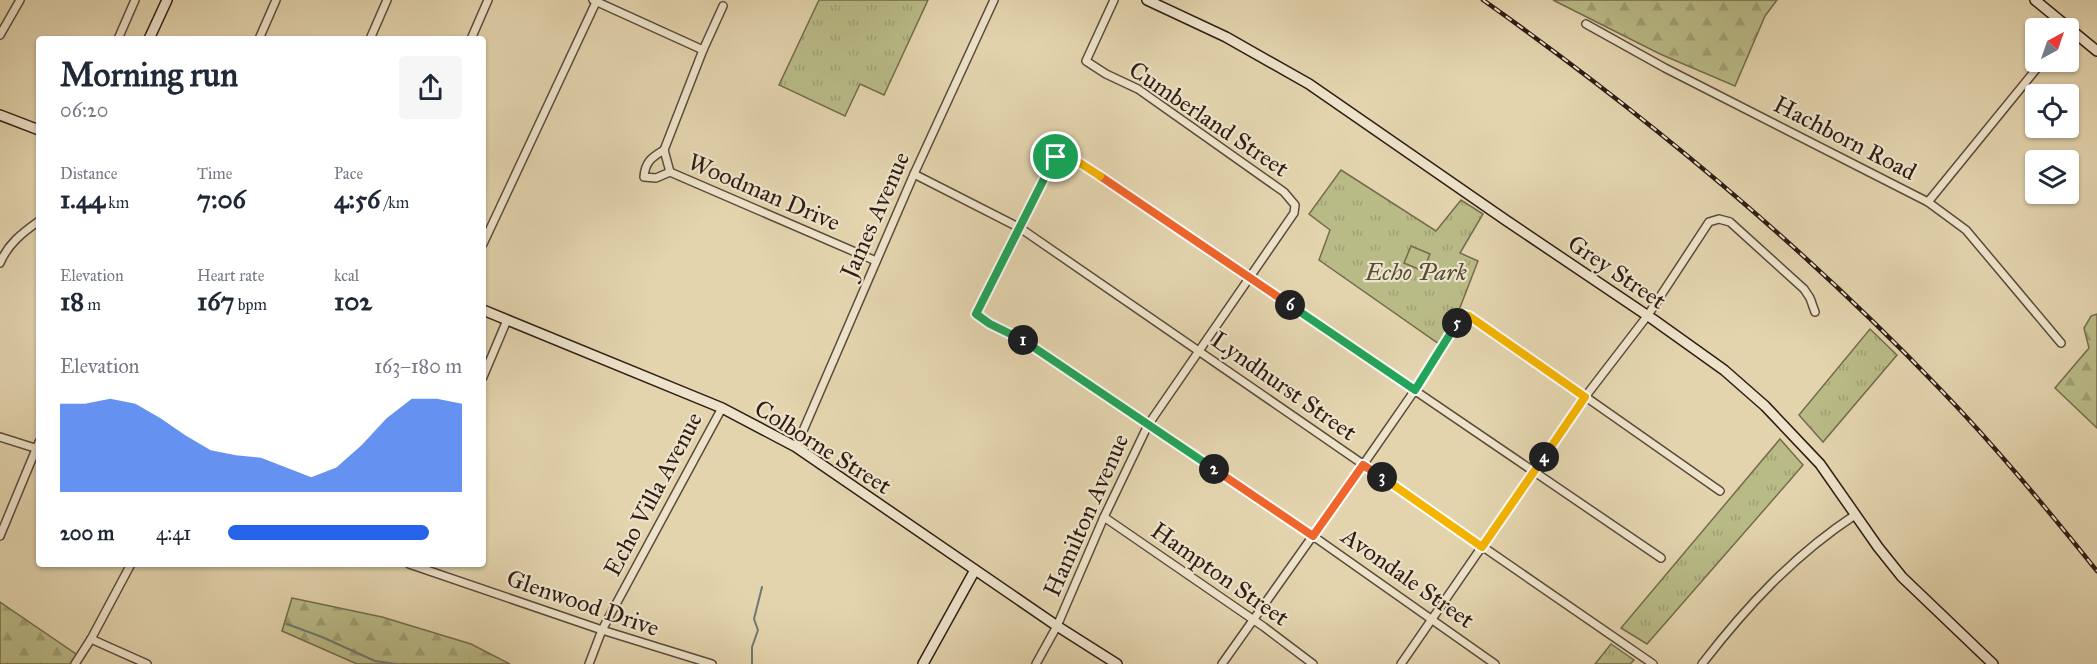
<!DOCTYPE html>
<meta charset="utf-8">
<style>
:root{--surface:#fff;--page:#f6f6f7;--text:#1f2937;--muted:#747a83;--accent:#2563eb}
body{margin:0;font-family:"IM FELL Great Primer",serif;background:var(--page);color:var(--text);height:100vh;display:flex;flex-direction:column;font-size:22px;white-space:nowrap}
*{box-sizing:border-box;margin:0}
p{font-size:20px;color:var(--muted)}
.icon{flex:none;width:33px;height:33px;fill:none;stroke:currentColor;stroke-width:2;stroke-linecap:round;stroke-linejoin:round}
.map{position:relative;flex:1;overflow:hidden}
.drawer{position:absolute;left:36px;top:36px;width:450px;height:531px;display:flex;flex-direction:column;background:var(--surface);border-radius:6px;box-shadow:0 2px 4px #0004}
.drawer>*{flex:none}
.needle{width:39px;rotate:40deg}
.buttons{position:absolute;left:2025px;top:18px;display:grid;gap:12px}
.buttons a{display:grid;place-items:center;width:54px;height:54px;border-radius:6px;background:var(--surface);box-shadow:0 2px 4px #0004;font-size:30px}
.pin{position:absolute;display:grid;place-items:center;width:51px;height:51px;color:#fff;margin:-26px;border:3px solid #fff;border-radius:50%;box-shadow:0 2px 6px #0007}
.km{position:absolute;width:30px;height:30px;margin:-15px;border-radius:50%;background:#222;color:#fff;font-size:16px;line-height:30px;text-align:center}
.round{display:grid;place-items:center;flex:none;width:63px;height:63px;border-radius:6px;background:var(--page)}
.summary{display:flex;align-items:center;justify-content:space-between;height:102px;padding:0 24px}
h1{font-size:33px;font-weight:700;line-height:45px}
.metrics{display:grid;grid-template-columns:repeat(3,1fr);gap:9px;height:102px;padding:6px 24px}
.metrics div{display:grid;align-content:center}
.metrics b{font-size:26px;font-weight:700}
.metrics small{font-size:16px;font-weight:400}
.metrics p{font-size:16px}
.chart{height:168px;padding:12px 24px}
.chart p{display:flex;justify-content:space-between}
.chart svg{width:100%;height:108px;margin-top:6px;fill:var(--accent);opacity:.7}
ul{padding:0 24px;list-style:none;font-size:20px}
li{display:grid;grid-template-columns:96px 72px 1fr;align-items:center;height:45px}
li i{height:15px;border-radius:8px;background:var(--accent)}
.map>svg:first-child{display:block}
</style>
<div class="map">
<svg width="2097" height="664" viewBox="0 0 2097 664">
<defs>
<pattern id="grass-tufts" width="24" height="20" patternUnits="userSpaceOnUse" patternTransform="scale(1.5)"><rect width="24" height="20" fill="#b9bb87"/><path d="M3 7l-1-3M5 7V3M7 7l1-3M15 17l-1-3M17 17v-4M19 17l1-3" fill="none" stroke="#9fa074"/></pattern>
<pattern id="forest-firs" width="22" height="20" patternUnits="userSpaceOnUse" patternTransform="scale(1.5)"><rect width="22" height="20" fill="#b9bb87"/><path d="M5 1l3.5 6h-7zM16 11l3.5 6h-7z" fill="#9fa074"/></pattern>
</defs>
<rect width="100%" height="100%" fill="#e3d4ae"/>
<filter id="stains"><feTurbulence type="fractalNoise" baseFrequency=".00333" numOctaves="4"/><feColorMatrix values="0 0 0 0 .2 0 0 0 0 .09 0 0 0 0 .02 0 0 0 .5 -.17"/></filter>
<radialGradient id="worn" r=".72"><stop offset=".6" stop-color="#630" stop-opacity="0"/><stop offset="1" stop-color="#630" stop-opacity=".3"/></radialGradient>
<g fill="url(#grass-tufts)" stroke="#746c4e" stroke-width="1.5">
<polygon points="819,0 928,0 884,95 860,84 845,116 779,85"/>
<polygon points="1341,170 1436,231 1461,200 1483,214 1460,253 1478,261 1461,305 1442,346 1319,260 1330,230 1309,214"/>
<polygon points="1870,329 1897,355 1823,442 1799,415"/>
<polygon points="1780,439 1803,465 1791,479 1647,644 1621,628"/>
<polygon points="1611,644 1634,660 1630,664 1595,664"/>
</g>
<g fill="url(#forest-firs)" stroke="#746c4e" stroke-width="1.5">
<polygon points="1553,0 1777,0 1765,16 1735,86 1660,54"/>
<polygon points="2097,314 2097,428 2055,388 2089,348 2084,328 2091,316"/>
<polygon points="292,598 382,617 471,644 510,664 357,664 282,631"/>
<polygon points="0,602 79,656 75,664 0,664"/>
</g>
<polygon fill="#b9bb87" stroke="#746c4e" stroke-width="1.5" points="1411,246 1430,254 1423,271 1404,263"/>
<g fill="none" stroke-linecap="round" stroke-linejoin="round">
<g stroke="#6d7974" stroke-width="2">
<polyline points="287,624 322,637 375,661 396,664"/>
<polyline points="752,664 752,647 758,630 754,619 762,587"/>
</g>
<defs>
<g id="street">
<polyline points="593,0 703,50"/>
<polyline points="1586,24 1665,68 1928,202 1966,230 2061,343"/>
<polyline points="0,35 20,0"/>
<polyline points="118,39 135,0"/>
<polyline points="259,39 276,0"/>
<polyline points="370,39 387,0"/>
<polyline points="471,39 488,0"/>
<polyline points="664,150 703,50 723,6"/>
<path d="M670 172 664 150C652 157 645 162 644 177L656 178 670 172 876 261"/>
<polyline points="914,174 1020,228 1653,664"/>
<polyline points="1928,202 2042,62"/>
<polyline points="483,244 597,0"/>
<path d="M0 263C8 244 22 233 39 221"/>
<polyline points="483,377 507,320"/>
<polyline points="0,437 38,449"/>
<polyline points="796,447 914,174 994,0"/>
<polyline points="1104,517 1264,627 1313,664"/>
<polyline points="0,536 39,442"/>
<polyline points="409,564 602,630 712,664"/>
<polyline points="91,639 147,664"/>
<polyline points="75,664 91,639 131,564"/>
<polyline points="589,664 602,630 722,408"/>
<polyline points="1036,664 1057,626 1104,517 1148,425 1294,213 1295,205 1284,192 1138,89 1106,74 1086,61 1114,0"/>
<polyline points="1222,664 1363,465 1415,390 1459,321 1465,315 1473,318 1720,491"/>
<polyline points="1401,664 1585,397 1648,315 1709,222 1719,219 1730,222 1804,289 1810,298 1815,312"/>
<polyline points="1495,664 1313,536 1021,338 990,324 976,314 1051,165 1060,154 1066,154 1082,164 1661,558"/>
<path d="M1702 664C1746 607 1794 555 1855 515"/>
</g>
<g id="secondary">
<polyline points="1147,0 1226,37 1309,84 1507,221 1654,320 1724,370 1765,406 1820,464 1878,547 1902,577 1993,664"/>
<polyline points="2035,0 2097,51"/>
<polyline points="149,39 167,0"/>
<polyline points="0,115 39,130"/>
<polyline points="483,310 722,408 796,447 1057,626 1117,664"/>
<polyline points="923,664 975,570"/>
</g>
</defs>
<use href="#street" stroke="#5c4a3b" stroke-width="10"/>
<use href="#secondary" stroke="#2f1c15" stroke-width="12"/>
<use href="#street" stroke="#ede3ca" stroke-width="7"/>
<use href="#secondary" stroke="#ede3ca" stroke-width="9"/>
<defs>
<path id="rail" d="M1483 0C1647 116 1801 244 1940 389 1996 447 2047 509 2097 571"/>
</defs>
<use href="#rail" stroke="#2f1c15" stroke-width="4.5"/>
<use href="#rail" stroke="#ede3ca" stroke-width="2" stroke-dasharray="7" stroke-linecap="butt"/>
</g>
<g fill="none" stroke-linecap="round" stroke-linejoin="round">
<defs>
<polyline id="split-1" points="1023,340 990,324 976,314 1051,165 1056,157"/>
<polyline id="split-2" points="1023,340 1214,469"/>
<polyline id="split-3" points="1214,469 1313,536 1363,465 1382,477"/>
<polyline id="split-4" points="1382,477 1482,547 1544,457"/>
<polyline id="split-5" points="1457,323 1465,315 1469,316 1585,397 1544,457"/>
<polyline id="split-6" points="1290,305 1415,390 1457,323"/>
<polyline id="split-7" points="1100,176 1290,305"/>
<polyline id="split-8" points="1056,157 1060,154 1066,154 1100,176"/>
</defs>
<use href="#split-1" stroke="#fff" stroke-width="12"/>
<use href="#split-2" stroke="#fff" stroke-width="12"/>
<use href="#split-3" stroke="#fff" stroke-width="12"/>
<use href="#split-4" stroke="#fff" stroke-width="12"/>
<use href="#split-5" stroke="#fff" stroke-width="12"/>
<use href="#split-6" stroke="#fff" stroke-width="12"/>
<use href="#split-7" stroke="#fff" stroke-width="12"/>
<use href="#split-8" stroke="#fff" stroke-width="12"/>
<use href="#split-1" stroke="#22a559" stroke-width="8"/>
<use href="#split-2" stroke="#22a559" stroke-width="8"/>
<use href="#split-3" stroke="#f0652b" stroke-width="8"/>
<use href="#split-4" stroke="#f5b400" stroke-width="8"/>
<use href="#split-5" stroke="#f5b400" stroke-width="8"/>
<use href="#split-6" stroke="#22a559" stroke-width="8"/>
<use href="#split-7" stroke="#f0652b" stroke-width="8"/>
<use href="#split-8" stroke="#f5b400" stroke-width="8"/>
</g>
<g text-anchor="middle" stroke-width="4.5" stroke-linejoin="round" paint-order="stroke">
<g font-size="24" fill="#2f1c15" stroke="#ede3ca">
<text transform="translate(1209 119) rotate(34)" y="8">Cumberland Street</text>
<text transform="translate(1845 138) rotate(27)" y="8">Hachborn Road</text>
<text transform="translate(764 192) rotate(23)" y="8">Woodman Drive</text>
<text transform="translate(875 215) rotate(-66)" y="8">James Avenue</text>
<text transform="translate(1617 272) rotate(34)" y="8">Grey Street</text>
<text transform="translate(1284 386) rotate(35)" y="8">Lyndhurst Street</text>
<text transform="translate(823 447) rotate(32)" y="8">Colborne Street</text>
<text transform="translate(653 494) rotate(-62)" y="8">Echo Villa Avenue</text>
<text transform="translate(1086 515) rotate(-66)" y="8">Hamilton Avenue</text>
<text transform="translate(1220 574) rotate(35)" y="8">Hampton Street</text>
<text transform="translate(1408 578) rotate(35)" y="8">Avondale Street</text>
<text transform="translate(583 603) rotate(19)" y="8">Glenwood Drive</text>
</g>
<g font-size="24" font-style="italic" fill="#584c37" stroke="#ede3ca">
<text x="1416" y="280">Echo Park</text>
</g>
</g>
<rect width="100%" height="100%" filter="url(#stains)"/>
<rect width="100%" height="100%" fill="url(#worn)"/>
</svg>
<div class="buttons">
<a><svg class="needle" viewBox="-14 -14 28 28"><path d="M0-13l5 13h-10z" fill="#e53935"/><path d="M0 13l5-13h-10z" fill="#747a83"/></svg></a>
<a><svg class="icon" aria-label="locate" viewBox="0 0 24 24"><circle cx="12" cy="12" r="6"/><path d="M12 2v4M12 18v4M2 12h4M18 12h4"/></svg></a>
<a><svg class="icon" aria-label="layers" viewBox="0 0 24 24"><path d="M12 4l9 5-9 5-9-5zM3 14l9 5 9-5"/></svg></a>
</div>
<div class="pin" style="left:1056px;top:157px;background:#1e9e55"><svg class="icon" aria-label="arrive" viewBox="0 0 24 24"><path d="M6 21V4h12l-3 4 3 4H6"/></svg></div>
<b class="km" style="left:1023px;top:340px">1</b>
<b class="km" style="left:1214px;top:469px">2</b>
<b class="km" style="left:1382px;top:477px">3</b>
<b class="km" style="left:1544px;top:457px">4</b>
<b class="km" style="left:1457px;top:323px">5</b>
<b class="km" style="left:1290px;top:305px">6</b>
<section class="drawer">
<div class="summary"><div><h1>Morning run</h1><p>06:20</p></div><a class="round"><svg class="icon" aria-label="share" viewBox="0 0 24 24"><path d="M12 15V3M7 8l5-5 5 5M5 13v7h14v-7"/></svg></a></div>
<div class="metrics">
<div><p>Distance</p><b>1.44<small> km</small></b></div>
<div><p>Time</p><b>7:06</b></div>
<div><p>Pace</p><b>4:56<small> /km</small></b></div>
</div>
<div class="metrics">
<div><p>Elevation</p><b>18<small> m</small></b></div>
<div><p>Heart rate</p><b>167<small> bpm</small></b></div>
<div><p>kcal</p><b>102</b></div>
</div>
<div class="chart"><p><span>Elevation</span>163–180 m</p>
<svg viewBox="0 0 160 44" preserveAspectRatio="none"><path d="M0 44V8L10 8L20 6L30 8L40 14L50 21L60 27L70 29L80 30L90 34L100 38L110 34L120 25L130 14L140 6L150 6L160 8V44z"/></svg>
</div>
<ul>
<li><b>200 m</b>4:41<i style="width:86%"></i></li>
</ul>
</section>
</div>
